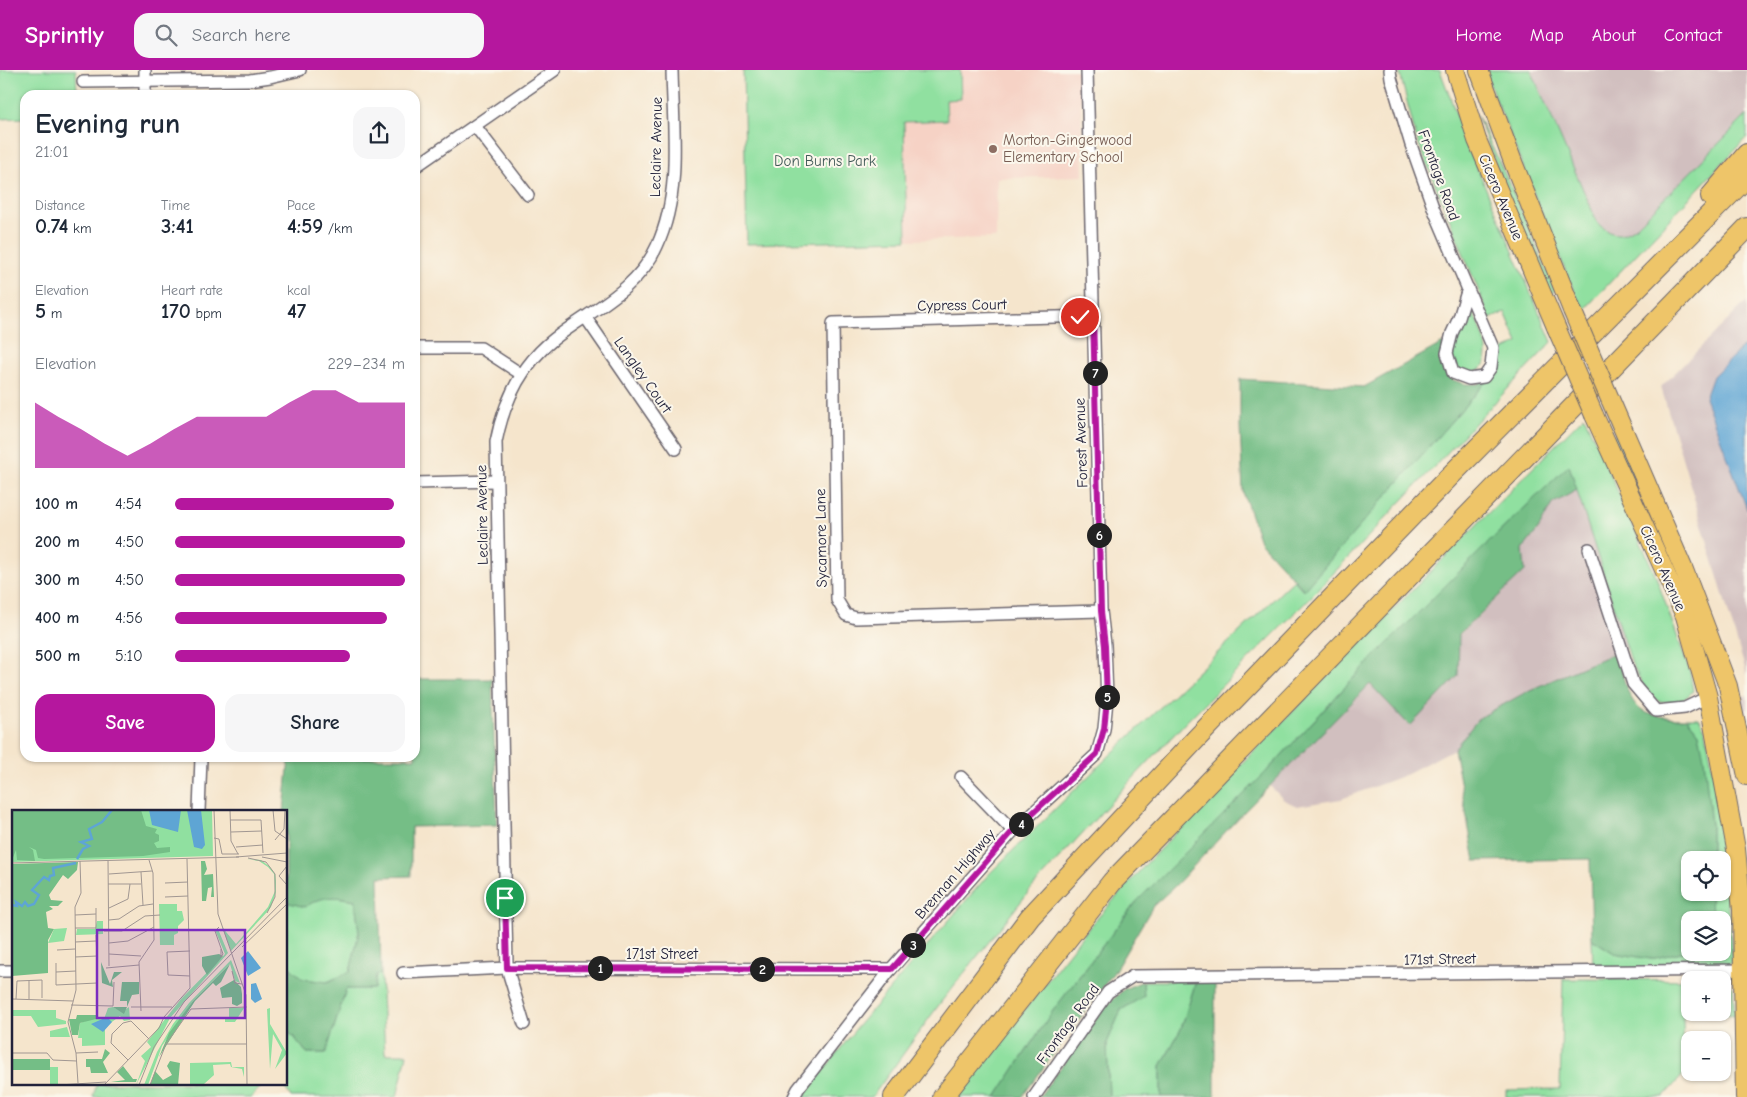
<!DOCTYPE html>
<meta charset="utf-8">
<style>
:root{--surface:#fff;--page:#f6f6f7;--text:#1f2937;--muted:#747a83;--accent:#b5179e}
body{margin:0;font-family:"Comic Neue",sans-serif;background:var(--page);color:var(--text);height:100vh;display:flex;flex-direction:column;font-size:19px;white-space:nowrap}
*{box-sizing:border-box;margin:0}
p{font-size:16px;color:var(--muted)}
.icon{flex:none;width:28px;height:28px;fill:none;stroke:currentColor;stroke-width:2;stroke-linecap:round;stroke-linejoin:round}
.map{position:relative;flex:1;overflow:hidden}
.drawer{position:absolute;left:20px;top:20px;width:400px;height:672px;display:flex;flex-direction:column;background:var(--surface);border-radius:15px;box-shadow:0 1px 4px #0004}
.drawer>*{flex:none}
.controls{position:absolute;left:1681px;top:781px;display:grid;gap:10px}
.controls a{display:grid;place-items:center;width:50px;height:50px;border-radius:10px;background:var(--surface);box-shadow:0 1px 4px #0004;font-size:25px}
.pin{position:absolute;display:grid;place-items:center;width:42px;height:42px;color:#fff;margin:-21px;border:2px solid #fff;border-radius:50%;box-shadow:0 1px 5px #0007}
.km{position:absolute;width:25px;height:25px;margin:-12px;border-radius:50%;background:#222;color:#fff;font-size:14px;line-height:25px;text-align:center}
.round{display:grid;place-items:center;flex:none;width:52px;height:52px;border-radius:15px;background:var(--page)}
.head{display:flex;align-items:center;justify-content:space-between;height:85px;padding:0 15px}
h1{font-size:28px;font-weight:600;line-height:38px}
.metrics{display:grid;grid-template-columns:repeat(3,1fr);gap:8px;height:85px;padding:5px 15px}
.metrics div{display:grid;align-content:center}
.metrics b{font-size:21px;font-weight:600}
.metrics small{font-size:14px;font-weight:400}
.metrics p{font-size:14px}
.chart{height:140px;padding:10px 15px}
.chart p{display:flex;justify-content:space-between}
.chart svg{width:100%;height:90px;margin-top:5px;fill:var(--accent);opacity:.7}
.button{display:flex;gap:10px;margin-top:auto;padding:10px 15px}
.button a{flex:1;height:58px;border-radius:15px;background:var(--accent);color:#fff;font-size:20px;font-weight:600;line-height:58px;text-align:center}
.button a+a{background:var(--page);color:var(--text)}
ul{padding:0 15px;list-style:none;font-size:16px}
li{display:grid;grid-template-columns:80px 60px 1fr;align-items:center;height:38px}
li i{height:12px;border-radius:6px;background:var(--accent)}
header{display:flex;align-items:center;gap:30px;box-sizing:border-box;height:70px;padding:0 25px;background:var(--accent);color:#fff}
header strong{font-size:24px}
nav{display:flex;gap:28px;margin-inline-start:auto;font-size:18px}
.search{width:350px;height:45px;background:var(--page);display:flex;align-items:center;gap:12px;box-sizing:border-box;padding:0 18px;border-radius:15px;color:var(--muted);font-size:19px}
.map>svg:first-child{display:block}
</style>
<header>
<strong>Sprintly</strong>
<div class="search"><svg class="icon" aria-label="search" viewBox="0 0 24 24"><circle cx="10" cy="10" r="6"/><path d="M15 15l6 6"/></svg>Search here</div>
<nav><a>Home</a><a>Map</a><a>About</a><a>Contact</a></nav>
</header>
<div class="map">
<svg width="1747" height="1027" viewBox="0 0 1747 1027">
<rect width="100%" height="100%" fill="#fbf7ec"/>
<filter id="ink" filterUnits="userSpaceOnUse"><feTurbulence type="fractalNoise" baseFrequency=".02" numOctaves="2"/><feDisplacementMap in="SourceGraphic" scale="10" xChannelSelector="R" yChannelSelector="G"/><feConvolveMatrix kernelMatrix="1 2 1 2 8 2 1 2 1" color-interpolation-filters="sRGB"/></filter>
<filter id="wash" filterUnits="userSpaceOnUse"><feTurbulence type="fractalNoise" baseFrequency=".0096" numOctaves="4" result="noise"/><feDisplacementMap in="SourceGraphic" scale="20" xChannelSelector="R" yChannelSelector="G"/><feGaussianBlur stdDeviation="1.12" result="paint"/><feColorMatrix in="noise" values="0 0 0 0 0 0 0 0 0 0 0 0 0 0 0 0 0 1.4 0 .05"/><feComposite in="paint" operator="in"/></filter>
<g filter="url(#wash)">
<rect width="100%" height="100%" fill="#f5e5cc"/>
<polygon fill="#f6d2c5" points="960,0 1080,0 1083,106 997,108 996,168 907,170 904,52 947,50 946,30 961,29"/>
<g fill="#d1bfbf">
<polygon points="1531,0 1747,0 1747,45 1637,156 1623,164 1611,164 1598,154"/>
<polygon points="1747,231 1747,605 1661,317"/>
<polygon points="1577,420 1627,578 1530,620 1479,648 1454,679 1400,707 1341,729 1297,736 1284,730 1270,716 1370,614 1410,655 1458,606 1459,565 1525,501 1523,479 1539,458 1552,434"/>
<polygon points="1747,625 1747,663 1740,628"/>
</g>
<g fill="#90e0a0" stroke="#59816e">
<polygon points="0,0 76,0 77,25 25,25 25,48 0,49"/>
<polygon points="743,0 960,0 961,29 946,30 947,50 904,52 907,170 747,174"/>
<polygon points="1399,0 1440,0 1469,79 1552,272 1311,527 1185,653 1122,720 1031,819 941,932 872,1027 803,1027 858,956 988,805 1106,689 1294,510 1303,520 1490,307 1500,295 1500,282 1518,273 1505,242 1490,249 1416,67"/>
<path d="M1484 0H1531L1598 154C1615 167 1619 167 1637 156L1747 45V67L1583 241 1557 181Z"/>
<polygon points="1477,45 1510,115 1555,220 1550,225 1507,124"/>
<path d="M1469 234C1475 248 1486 266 1487 281 1488 312 1448 309 1452 278 1453 269 1465 244 1469 234Z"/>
<polygon points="1584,346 1655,504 1690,602 1693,621 1680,633 1658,631 1644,617 1632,594 1569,396 1490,471 1361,600 1266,702 1137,831 1052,942 996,1027 956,1027 1086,861 1144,796 1245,690"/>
<polygon points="1617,363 1660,462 1692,541 1613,368"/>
<polygon points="1687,648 1699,648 1706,661 1718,730 1733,891 1722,897 1593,899 1592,869 1614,883 1651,889 1690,880 1690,882 1722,882 1722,850 1712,850 1711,823 1722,822 1722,790 1711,790 1711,755 1699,663"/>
<polygon points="333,826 355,830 359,862 350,902 327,912 303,909 286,894 286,832 305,836 316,829"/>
<polygon points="381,904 385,984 407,984 397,1027 291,1027 282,1013 286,1013 286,961 293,966 307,983 326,983 346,919 373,919 376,905"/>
<polygon points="1563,909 1722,910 1690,910 1690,942 1722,942 1722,910 1727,911 1733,918 1735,945 1683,944 1684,1004 1663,1027 1506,1027 1506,1020 1560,1019"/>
<polygon points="1143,911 1196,911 1181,959 1161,996 1161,1027 1109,1027 1107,973 1121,940 1143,926"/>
<polygon points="97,1013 265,1013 251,1027 137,1027 122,1023 117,1027 93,1027"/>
</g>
<g fill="#74be86" stroke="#4b7060">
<polygon points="1443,273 1444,297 1453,310 1464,314 1478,314 1490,307 1304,520 1260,472 1243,422 1240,356 1240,309 1364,317"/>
<polygon points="1569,395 1577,420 1552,434 1539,458 1523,479 1525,501 1459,564 1458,606 1410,656 1370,614 1243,743 1176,815 1153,836 1114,902 1022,1027 996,1027 1052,942 1137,831 1266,702 1361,600 1490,471"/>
<path d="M1617 582C1622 600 1625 627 1641 640 1650 647 1676 648 1687 648L1699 663 1704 688 1711 755V790H1690V822L1711 823 1712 850H1690V880L1651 889 1614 883 1592 869 1590 789 1475 791 1454 679 1479 648 1530 620Z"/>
<path d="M415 609H492L497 755 411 757V806L379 807 381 904 376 905 374 919H346L326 983H307L293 966 286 961V894L303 909 327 912 350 902 359 862 355 830C334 826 324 825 305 837L286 832V741H284L289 688H415Z"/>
<polygon points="1143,911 1144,926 1121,940 1107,973 1109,1027 1039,1027 1104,938 1124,919"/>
<polygon points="1196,911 1215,911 1215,1027 1161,1027 1161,996 1181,959"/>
</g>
<polygon fill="#5ea5d4" stroke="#406488" points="1747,273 1747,439 1705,328 1713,306"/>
</g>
<g filter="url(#ink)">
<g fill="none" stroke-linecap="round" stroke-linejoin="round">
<defs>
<g id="minor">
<polyline points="145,0 145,25"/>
<polyline points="1390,0 1391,8 1411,75 1434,140 1493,278 1491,297 1484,307 1469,309 1453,303 1447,283 1452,263 1459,248 1468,218"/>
<polyline points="83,12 250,10 270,7 300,0"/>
<polyline points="475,56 528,125"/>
<polyline points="415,97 555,0"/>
<polyline points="1093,246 833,253 837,530 846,545 856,548 1101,541"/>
<polyline points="586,248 676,379"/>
<polyline points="415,278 481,278 521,304"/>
<polyline points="415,413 496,411"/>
<polyline points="1589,479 1633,614 1656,641 1685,638 1708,627"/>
<polyline points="961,707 1013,761"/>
<polyline points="199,741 201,688"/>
<polyline points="0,901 14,901"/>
<polyline points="403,903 507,898 891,899"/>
<path d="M524 954 507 898 496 372C504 331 521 295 554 269 591 240 637 221 657 176 682 122 673 58 672 0"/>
<polyline points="794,1027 798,1019 891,899 1013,761 1097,684 1104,659 1107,630 1105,575 1101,541 1087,0"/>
<polyline points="1034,1027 1108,922 1133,906 1747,900"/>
</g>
<g id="primary">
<polyline points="1455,0 1477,70 1556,257"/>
<polyline points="1479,0 1513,92 1572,240"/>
<polyline points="1610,329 1684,500 1728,616 1747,706"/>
<polyline points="1594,345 1685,546 1708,627 1736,779 1742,840 1745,1027"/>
</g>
<g id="motorway">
<polyline points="1711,126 1747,84"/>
<polyline points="894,1027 1030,847 1196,669 1450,406 1747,107"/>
<polyline points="943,1027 1112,812 1747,158"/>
</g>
</defs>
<use href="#minor" stroke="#6c666e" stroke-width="14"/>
<use href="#primary" stroke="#6c666e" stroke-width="20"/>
<use href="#motorway" stroke="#6c666e" stroke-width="22"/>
<use href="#minor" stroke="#fff" stroke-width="11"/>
<use href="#primary" stroke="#eec569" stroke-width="18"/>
<use href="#motorway" stroke="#eec569" stroke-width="20"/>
<defs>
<g id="primary-bridge">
<polyline points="1572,240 1610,329"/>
<polyline points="1556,257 1594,345"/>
</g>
</defs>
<use href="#primary-bridge" stroke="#6c666e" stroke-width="20" stroke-linecap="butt"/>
<use href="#primary-bridge" stroke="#eec569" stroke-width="18"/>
</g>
</g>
<g fill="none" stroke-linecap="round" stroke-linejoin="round" filter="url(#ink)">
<defs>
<polyline id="route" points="505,828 507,898 892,899 1013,761 1097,684 1104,659 1107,630 1105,576 1101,541 1093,246 1080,247"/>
</defs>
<use href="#route" stroke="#fff" stroke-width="10"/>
<use href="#route" stroke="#b5179e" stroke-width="6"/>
</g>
<circle fill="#8d6e63" stroke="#fbf7ec" stroke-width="2" cx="993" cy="79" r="5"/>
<g text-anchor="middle" stroke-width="4" stroke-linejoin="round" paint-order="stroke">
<g font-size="15" fill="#785e54" stroke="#fbf7ec" text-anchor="start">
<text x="1003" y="75">Morton-Gingerwood<tspan x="1003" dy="17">Elementary School</tspan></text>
</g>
<g font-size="15" fill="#22223b" stroke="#fbf7ec">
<text transform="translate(656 77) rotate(-89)" y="5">Leclaire Avenue</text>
<text transform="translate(1439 105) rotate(70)" y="5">Frontage Road</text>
<text transform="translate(1501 127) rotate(67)" y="5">Cicero Avenue</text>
<text transform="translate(962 235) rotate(-1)" y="5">Cypress Court</text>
<text transform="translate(643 305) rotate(55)" y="5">Langley Court</text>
<text transform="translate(1081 373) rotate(-92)" y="5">Forest Avenue</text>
<text transform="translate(482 445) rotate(-91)" y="5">Leclaire Avenue</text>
<text transform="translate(821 468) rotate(-91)" y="5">Sycamore Lane</text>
<text transform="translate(1663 498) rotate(66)" y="5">Cicero Avenue</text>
<text transform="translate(955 804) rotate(-49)" y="5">Brennan Highway</text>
<text x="662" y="889">171st Street</text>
<text transform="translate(1440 889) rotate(-1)" y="5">171st Street</text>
<text transform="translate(1068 954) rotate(-54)" y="5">Frontage Road</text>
</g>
<g font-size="15" fill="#435b59" stroke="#fbf7ec">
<text x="825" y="96">Don Burns Park</text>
</g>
</g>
<g transform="translate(12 740)">
<rect width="275" height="275" fill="#f5e5cc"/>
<path d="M0 0H200L201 46 0 52ZM235 49 249 50 258 57 263 64 264 71V82L259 97 255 102 219 141 210 117 224 134 256 97 263 81 262 64 256 57 247 51ZM147 94H165V101H170L172 110 166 116V123L162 125V135H148ZM85 111H91V124L64 125 65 119H83ZM55 118 52 131 36 133 42 119ZM206 119 216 143 158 208 124 275 133 251 129 246 139 237 135 232 169 189 213 144 203 120ZM219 150 228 173 223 171 218 154 181 191 150 236 136 275H132L145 242 161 214 177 193ZM101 197 110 202 117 197 118 210 112 211 108 206 93 217V235L70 236V228H66L68 213 79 209H92L96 198ZM217 198H232L223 212H213V207H217ZM258 198V214L275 243 263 259 270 240 261 224 258 259 255 199ZM0 200H44V208L54 211V214L26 217 19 206H0ZM55 217 58 227H38V221ZM219 252 220 257H232V267L230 259 219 257 218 254 201 255 202 265 192 274 178 275V253ZM38 257H46V274L38 275Z" fill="#90e0a0"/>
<path d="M0 0H129L134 16 145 19 143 23 147 25V31L142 33 145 38 158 37V42L131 46 32 49 26 48 24 40 17 37 21 40 23 51 5 50 4 40 0 50ZM189 51H193L195 59 192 65 201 64 202 87H199L200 77 196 78 194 91H190ZM66 52 65 60 56 69 51 65 37 85 39 90 51 91 46 96H37L41 99 34 102 36 118 42 119 36 130V163L0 166V54ZM207 144 211 146 195 165 190 156V147ZM89 152 98 174 102 162H110L100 170 101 177 90 173ZM218 154 209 172 204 176 201 173 183 191 147 247 157 223 181 191ZM222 170 229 177 230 184V193L225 196 220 194V187L210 188 208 178ZM110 172H127V184L120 185 112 204 101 197H115V191H108ZM65 205H84V209L68 213 66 225H60L57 209H64ZM93 239 98 243 91 252 96 263H79L78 257H74V249H90ZM0 249H38V260H0ZM158 251 168 253 166 275H138L143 261 151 270 160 265 155 256ZM111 256 121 269H125L124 272H99L113 270 105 262Z" fill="#74be86"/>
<path d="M137 0H169L166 22 140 15ZM175 0H189L193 35 190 39 182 37ZM236 141 249 158 236 166 229 148ZM244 173 250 189 243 193 239 189V174ZM95 207 100 212 91 222 79 214Z" fill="#5ea5d4"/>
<path fill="none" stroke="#5ea5d4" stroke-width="2.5" d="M65 49 71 39 77 36 69 32 80 29 77 19 90 12 100 0M0 95 5 96 4 92 10 96 13 92 16 96 22 94 27 85 20 80 32 67 37 70 38 66 42 65 41 58 64 53"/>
<path fill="none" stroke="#a19792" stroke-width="1" d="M202 0 206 104 234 185 235 275M218 0 219 31 226 44M261 0 263 21 275 29M218 10H249L251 43M219 22 250 21M202 28 207 29 210 44H227M263 30 272 19 273 0M224 37 251 35M224 47 275 43M250 47 275 52M236 48 254 52 263 64V87L255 103M96 50 97 156M0 53 227 47M275 56 267 66 275 75M129 62 131 95M97 64 140 61M153 73 176 72M96 74H129M153 87 176 86M97 98 116 89 118 74M63 105 84 104M97 110 107 109 127 96 141 94M207 117 203 121 211 144 209 147V139M63 118H84V98M92 121H110L133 106 148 105M84 125 85 151M63 132 84 131M97 133 116 131 142 117M230 137 275 94M45 140 63 139M178 141 155 142 156 165 178 166M97 144 129 146M63 147 85 146M44 153V175L85 173M94 158 127 155M220 161 223 173 230 174M44 162 64 161M17 170V189M0 189 61 191M4 189 5 171 30 170V188M59 195 101 196 102 172M119 197H160M129 201 127 152 142 130 141 63 137 50M154 234H235M0 243H35L41 250 65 251M64 243 86 242M116 250 99 233 100 224 111 213 119 211 137 229M66 273 64 243 56 212 64 180 63 97 69 83 68 51M47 275 94 272M92 275 147 218 152 207 178 178 175 49M127 275 142 237 172 192 275 87M138 275 154 234 179 199 235 197"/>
<path fill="#7b2cbf" fill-opacity="0.15" stroke="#7b2cbf" stroke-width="2.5" d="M85 120H233V208H85Z"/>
<rect width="275" height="275" fill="none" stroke="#22223b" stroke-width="2.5"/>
</g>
</svg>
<div class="controls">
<a><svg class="icon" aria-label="locate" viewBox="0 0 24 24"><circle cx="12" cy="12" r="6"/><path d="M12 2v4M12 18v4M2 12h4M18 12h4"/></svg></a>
<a><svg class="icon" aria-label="layers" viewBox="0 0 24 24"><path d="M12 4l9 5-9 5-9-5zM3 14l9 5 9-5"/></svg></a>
<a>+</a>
<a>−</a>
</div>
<div class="pin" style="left:505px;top:828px;background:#1e9e55"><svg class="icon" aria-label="arrive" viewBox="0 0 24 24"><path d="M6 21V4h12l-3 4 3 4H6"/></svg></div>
<div class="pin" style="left:1080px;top:247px;background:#d93025"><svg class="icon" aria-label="check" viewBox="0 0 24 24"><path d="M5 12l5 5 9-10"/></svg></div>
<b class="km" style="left:600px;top:898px">1</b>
<b class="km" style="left:762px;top:899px">2</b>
<b class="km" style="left:913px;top:875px">3</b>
<b class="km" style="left:1021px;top:754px">4</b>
<b class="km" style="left:1107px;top:627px">5</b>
<b class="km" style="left:1099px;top:465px">6</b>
<b class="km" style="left:1095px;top:303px">7</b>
<section class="drawer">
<div class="head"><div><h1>Evening run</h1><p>21:01</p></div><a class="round"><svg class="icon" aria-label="share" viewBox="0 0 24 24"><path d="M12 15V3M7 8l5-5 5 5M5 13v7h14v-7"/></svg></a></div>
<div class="metrics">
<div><p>Distance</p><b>0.74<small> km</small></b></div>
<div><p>Time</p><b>3:41</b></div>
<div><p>Pace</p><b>4:59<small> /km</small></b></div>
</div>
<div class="metrics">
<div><p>Elevation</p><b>5<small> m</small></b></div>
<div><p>Heart rate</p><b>170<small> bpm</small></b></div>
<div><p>kcal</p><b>47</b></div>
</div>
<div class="chart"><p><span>Elevation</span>229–234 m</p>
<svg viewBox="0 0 160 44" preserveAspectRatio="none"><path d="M0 44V12L10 19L20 25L30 32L40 38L50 32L60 25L70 19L80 19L90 19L100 19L110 12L120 6L130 6L140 12L150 12L160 12V44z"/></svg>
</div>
<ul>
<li><b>100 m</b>4:54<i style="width:95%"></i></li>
<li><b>200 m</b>4:50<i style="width:100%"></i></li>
<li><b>300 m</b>4:50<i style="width:100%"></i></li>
<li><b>400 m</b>4:56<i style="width:92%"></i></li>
<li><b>500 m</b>5:10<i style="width:76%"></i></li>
</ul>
<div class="button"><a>Save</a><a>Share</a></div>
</section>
</div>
